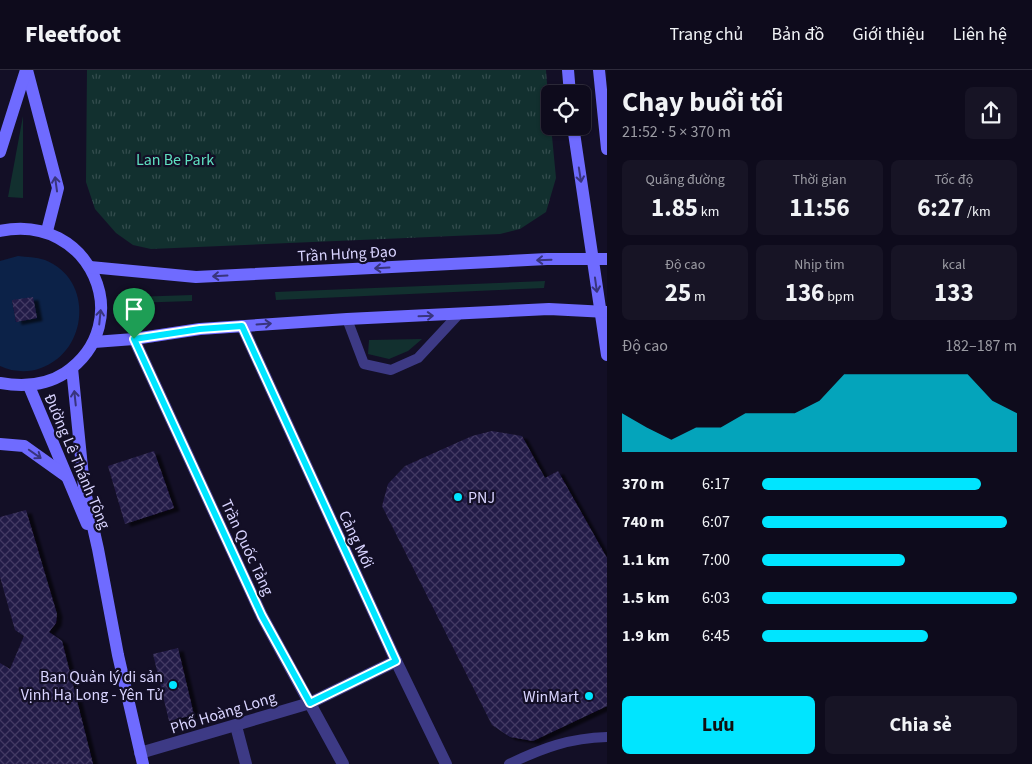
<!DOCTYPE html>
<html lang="vi">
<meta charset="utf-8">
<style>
:root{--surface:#0e0b1c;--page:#171425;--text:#f1f3f6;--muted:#9b9ba3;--line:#2e2b3b;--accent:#00e5ff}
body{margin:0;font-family:"Source Sans 3",sans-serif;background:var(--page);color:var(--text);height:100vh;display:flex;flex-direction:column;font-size:19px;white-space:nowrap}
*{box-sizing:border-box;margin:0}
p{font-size:16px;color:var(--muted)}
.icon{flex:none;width:28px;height:28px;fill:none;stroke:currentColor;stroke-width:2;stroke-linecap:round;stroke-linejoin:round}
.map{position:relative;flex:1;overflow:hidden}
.drawer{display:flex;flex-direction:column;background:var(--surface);width:425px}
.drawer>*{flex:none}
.controls{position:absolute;left:541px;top:15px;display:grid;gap:10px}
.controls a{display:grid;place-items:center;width:50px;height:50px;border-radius:8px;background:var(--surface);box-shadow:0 1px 4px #0004,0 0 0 1px var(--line);font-size:25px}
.pin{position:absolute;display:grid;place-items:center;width:42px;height:42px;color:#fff;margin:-51px -21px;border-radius:50% 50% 50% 0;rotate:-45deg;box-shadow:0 0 5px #0007}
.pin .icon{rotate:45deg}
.round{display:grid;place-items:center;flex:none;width:52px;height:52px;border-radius:8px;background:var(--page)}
.summary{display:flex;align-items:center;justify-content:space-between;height:85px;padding:0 15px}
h1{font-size:28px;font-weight:700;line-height:38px}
.figures{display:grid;grid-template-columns:repeat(3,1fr);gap:8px;height:85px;padding:5px 15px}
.figures div{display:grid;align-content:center;border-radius:8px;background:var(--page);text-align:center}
.figures b{font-size:25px;font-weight:700}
.figures small{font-size:14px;font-weight:400}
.figures p{font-size:14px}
.chart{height:140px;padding:10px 15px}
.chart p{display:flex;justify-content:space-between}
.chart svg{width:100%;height:90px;margin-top:5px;fill:var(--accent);opacity:.7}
.button{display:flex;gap:10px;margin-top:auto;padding:10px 15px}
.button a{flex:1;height:58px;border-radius:8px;background:var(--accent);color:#111;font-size:20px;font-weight:700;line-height:58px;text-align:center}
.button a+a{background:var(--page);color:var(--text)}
ul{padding:0 15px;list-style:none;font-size:16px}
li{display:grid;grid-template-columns:80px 60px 1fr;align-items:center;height:38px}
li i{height:12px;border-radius:6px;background:var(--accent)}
header{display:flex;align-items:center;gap:30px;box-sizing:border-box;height:70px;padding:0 25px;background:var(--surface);border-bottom:1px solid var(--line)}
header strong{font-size:24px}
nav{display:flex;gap:28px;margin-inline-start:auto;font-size:18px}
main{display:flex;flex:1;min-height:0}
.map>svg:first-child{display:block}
</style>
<header>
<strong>Fleetfoot</strong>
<nav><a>Trang chủ</a><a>Bản đồ</a><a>Giới thiệu</a><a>Liên hệ</a></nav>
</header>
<main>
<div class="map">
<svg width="607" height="694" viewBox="0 0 607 694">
<defs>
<pattern id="park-tufts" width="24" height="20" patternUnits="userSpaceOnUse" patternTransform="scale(1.25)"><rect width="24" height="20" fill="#12302f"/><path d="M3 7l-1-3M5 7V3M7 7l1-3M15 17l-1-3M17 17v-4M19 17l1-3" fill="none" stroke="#344d4e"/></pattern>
<pattern id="building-cross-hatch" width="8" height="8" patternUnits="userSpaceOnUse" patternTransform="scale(1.25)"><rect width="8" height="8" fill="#241b47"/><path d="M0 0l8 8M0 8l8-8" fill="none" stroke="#433b63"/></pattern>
<filter id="shadow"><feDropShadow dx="5.5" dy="3" stdDeviation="1" flood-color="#0009"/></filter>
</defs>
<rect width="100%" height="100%" fill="#130f26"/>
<g fill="#12302f">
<polygon points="23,46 23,128 8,127"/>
<polygon points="545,211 544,218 276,230 275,222"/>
<polygon points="192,225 192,231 132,233 132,227"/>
<polygon points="422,269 408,281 389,289 368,284 369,270"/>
</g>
<polygon fill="url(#park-tufts)" points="87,0 546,0 550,56 551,56 556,108 546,142 520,159 500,164 151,179 133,175 116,163 95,139 86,112"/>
<path fill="#0c2248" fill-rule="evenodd" d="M18 186C27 187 36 187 45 190 94 209 89 281 41 298 28 303 13 302 0 296V191ZM12 230 36 248 16 252Z"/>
<g fill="url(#building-cross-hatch)" filter="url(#shadow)">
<polygon points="33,227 37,248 16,252 12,230"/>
<polygon points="492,361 522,366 545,408 558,401 607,488 607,636 533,671 510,667 492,655 382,436 388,414 405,396 472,366"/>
<polygon points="154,381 174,438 125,454 108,396"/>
<polygon points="26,440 57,544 56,553 49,562 62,571 93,694 0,694 0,593 10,599 24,566 15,560 0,507 0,447"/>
<polygon points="178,578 194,645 169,651 153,584"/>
</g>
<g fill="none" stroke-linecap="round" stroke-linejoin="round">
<g stroke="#3d3a85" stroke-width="10">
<polyline points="347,249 364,294 391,300 418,288 458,245"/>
<path d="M509 694C543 678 569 668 607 667"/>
</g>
<g stroke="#3d3a85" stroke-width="12">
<polyline points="242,256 396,591 446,694"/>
<polyline points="134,269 262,546 343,694"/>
<polyline points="236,656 246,694"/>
<polyline points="140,683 310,633 396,591"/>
</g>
<g stroke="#6f6bff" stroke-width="12">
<polyline points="27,0 58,118 47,161"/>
<polyline points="568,0 570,24"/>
<polyline points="599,0 607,79"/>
<polyline points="573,56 607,285"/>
<polyline points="0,82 26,0"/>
<path d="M0 161C90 142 139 253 65 303 45 316 23 317 0 313"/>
<polyline points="90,197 196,207 547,189 607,189"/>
<polyline points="94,272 134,269 200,259 347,249 549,239 607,242"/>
<polyline points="72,298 84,417 98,479 118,585 143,694"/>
<polyline points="29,316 87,454"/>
<polyline points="0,374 24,376 66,406"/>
</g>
</g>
<defs><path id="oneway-shaft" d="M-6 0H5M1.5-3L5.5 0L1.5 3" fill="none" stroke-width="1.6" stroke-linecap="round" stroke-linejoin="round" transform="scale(1.25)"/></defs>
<g stroke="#38347d">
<use href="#oneway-shaft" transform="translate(580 105) rotate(81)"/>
<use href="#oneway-shaft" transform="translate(56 114) rotate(-98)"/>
<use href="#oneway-shaft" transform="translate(544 190) rotate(178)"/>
<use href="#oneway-shaft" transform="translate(382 198) rotate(177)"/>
<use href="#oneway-shaft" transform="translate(220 206) rotate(177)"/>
<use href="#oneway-shaft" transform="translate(596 215) rotate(82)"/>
<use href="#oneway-shaft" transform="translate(426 246) rotate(-2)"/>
<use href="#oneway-shaft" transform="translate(100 247) rotate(-84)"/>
<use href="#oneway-shaft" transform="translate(264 254) rotate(-4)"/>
<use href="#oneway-shaft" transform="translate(75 328) rotate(-96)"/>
<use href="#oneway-shaft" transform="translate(35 384) rotate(35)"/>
</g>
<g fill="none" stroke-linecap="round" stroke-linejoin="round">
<defs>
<polygon id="route" points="242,256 396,591 310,633 262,546 134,269 200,259"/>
</defs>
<use href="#route" stroke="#fff" stroke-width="10"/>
<use href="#route" stroke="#00e5ff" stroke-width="6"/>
</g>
<g fill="#00e5ff" stroke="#130f26" stroke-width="2">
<circle cx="458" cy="427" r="5"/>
<circle cx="173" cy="615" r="5"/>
<circle cx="589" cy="626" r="5"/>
</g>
<g text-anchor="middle" stroke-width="4.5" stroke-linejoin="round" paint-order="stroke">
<g font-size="16" fill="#5fe0c0" stroke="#130f26">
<text x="175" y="95">Lan Be Park</text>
</g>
<g font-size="16" fill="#d9d4ff" stroke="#130f26">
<text transform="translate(347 183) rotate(-3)" y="6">Trần Hưng Đạo</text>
<text transform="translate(78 391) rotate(67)" y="6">Đường Lê Thánh Tông</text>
<text transform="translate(357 469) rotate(65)" y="6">Cảng Mới</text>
<text transform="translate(248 477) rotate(65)" y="6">Trần Quốc Tảng</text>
<text transform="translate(223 642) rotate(-17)" y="6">Phố Hoàng Long</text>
</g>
<g font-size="16" fill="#d9d4ff" stroke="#130f26" text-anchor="end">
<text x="468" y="433" text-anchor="start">PNJ</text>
<text x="163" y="612">Ban Quản lý di sản<tspan x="163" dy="18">Vịnh Hạ Long - Yên Tử</tspan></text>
<text x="579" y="632">WinMart</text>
</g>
</g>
</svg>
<div class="controls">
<a><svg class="icon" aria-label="locate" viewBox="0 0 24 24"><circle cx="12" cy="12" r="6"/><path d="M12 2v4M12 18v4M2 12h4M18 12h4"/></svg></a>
</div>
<div class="pin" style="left:134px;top:269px;background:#1e9e55"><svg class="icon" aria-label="arrive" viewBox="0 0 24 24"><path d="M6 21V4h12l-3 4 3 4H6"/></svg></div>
</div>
<section class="drawer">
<div class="summary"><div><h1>Chạy buổi tối</h1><p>21:52 · 5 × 370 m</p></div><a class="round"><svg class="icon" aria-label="share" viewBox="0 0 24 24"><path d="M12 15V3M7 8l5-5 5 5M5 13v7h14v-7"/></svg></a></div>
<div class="figures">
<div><p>Quãng đường</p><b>1.85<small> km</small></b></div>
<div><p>Thời gian</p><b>11:56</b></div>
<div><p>Tốc độ</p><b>6:27<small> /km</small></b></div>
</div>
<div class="figures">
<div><p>Độ cao</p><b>25<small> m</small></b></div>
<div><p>Nhịp tim</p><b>136<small> bpm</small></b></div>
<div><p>kcal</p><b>133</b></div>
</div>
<div class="chart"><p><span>Độ cao</span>182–187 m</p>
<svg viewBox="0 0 160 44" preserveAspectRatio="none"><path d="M0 44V25L10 32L20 38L30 32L40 32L50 25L60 25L70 25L80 19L90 6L100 6L110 6L120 6L130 6L140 6L150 19L160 25V44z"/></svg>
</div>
<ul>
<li><b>370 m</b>6:17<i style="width:86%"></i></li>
<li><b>740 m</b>6:07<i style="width:96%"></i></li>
<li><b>1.1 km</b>7:00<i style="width:56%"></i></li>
<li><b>1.5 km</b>6:03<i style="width:100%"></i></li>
<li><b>1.9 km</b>6:45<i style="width:65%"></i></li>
</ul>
<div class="button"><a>Lưu</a><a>Chia sẻ</a></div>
</section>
</main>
